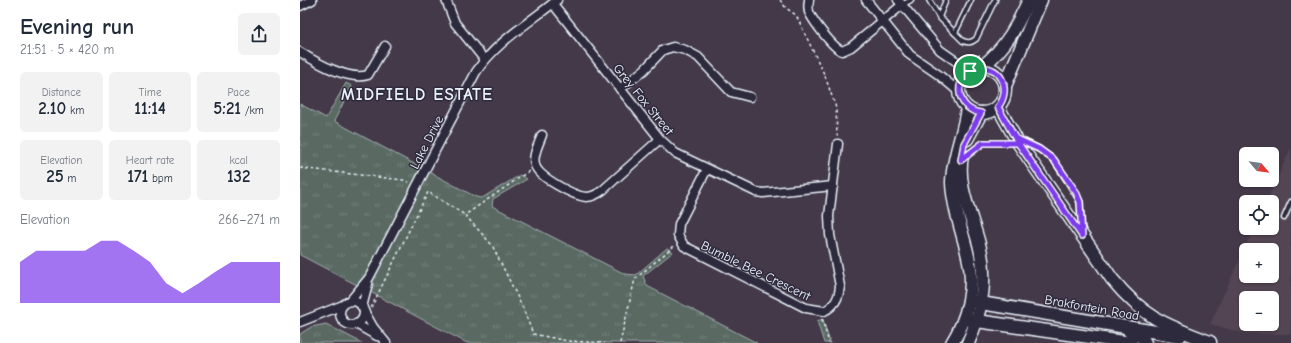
<!DOCTYPE html>
<meta charset="utf-8">
<style>
:root{--surface:#fff;--page:#f2f2f3;--text:#1f2937;--muted:#747a83;--accent:#7c3aed}
body{margin:0;font-family:"Comic Neue",sans-serif;background:var(--page);color:var(--text);height:100vh;display:flex;flex-direction:column;font-size:15px;white-space:nowrap}
*{box-sizing:border-box;margin:0}
p{font-size:13px;color:var(--muted)}
.icon{flex:none;width:22px;height:22px;fill:none;stroke:currentColor;stroke-width:2;stroke-linecap:round;stroke-linejoin:round}
.map{position:relative;flex:1;overflow:hidden}
.drawer{display:flex;flex-direction:column;background:var(--surface);width:300px}
.drawer>*{flex:none}
.needle{width:26px;rotate:119deg}
.controls{position:absolute;left:939px;top:147px;display:grid;gap:8px}
.controls a{display:grid;place-items:center;width:40px;height:40px;border-radius:6px;background:var(--surface);box-shadow:0 1px 3px #0004;font-size:20px}
.pin{position:absolute;display:grid;place-items:center;width:34px;height:34px;color:#fff;margin:-17px;border:2px solid #fff;border-radius:50%;box-shadow:0 1px 4px #0007}
.round{display:grid;place-items:center;flex:none;width:42px;height:42px;border-radius:6px;background:var(--page)}
.summary{display:flex;align-items:center;justify-content:space-between;height:68px;padding:0 20px}
h1{font-size:22px;font-weight:700;line-height:30px}
.figures{display:grid;grid-template-columns:repeat(3,1fr);gap:6px;height:68px;padding:4px 20px}
.figures div{display:grid;align-content:center;border-radius:6px;background:var(--page);text-align:center}
.figures b{font-size:17px;font-weight:700}
.figures small{font-size:11px;font-weight:400}
.figures p{font-size:11px}
.chart{height:112px;padding:8px 20px}
.chart p{display:flex;justify-content:space-between}
.chart svg{width:100%;height:72px;margin-top:4px;fill:var(--accent);opacity:.7}
main{display:flex;flex:1;min-height:0}
.map>svg:first-child{display:block}
</style>
<main>
<section class="drawer">
<div class="summary"><div><h1>Evening run</h1><p>21:51 · 5 × 420 m</p></div><a class="round"><svg class="icon" aria-label="share" viewBox="0 0 24 24"><path d="M12 15V3M7 8l5-5 5 5M5 13v7h14v-7"/></svg></a></div>
<div class="figures">
<div><p>Distance</p><b>2.10<small> km</small></b></div>
<div><p>Time</p><b>11:14</b></div>
<div><p>Pace</p><b>5:21<small> /km</small></b></div>
</div>
<div class="figures">
<div><p>Elevation</p><b>25<small> m</small></b></div>
<div><p>Heart rate</p><b>171<small> bpm</small></b></div>
<div><p>kcal</p><b>132</b></div>
</div>
<div class="chart"><p><span>Elevation</span>266–271 m</p>
<svg viewBox="0 0 160 44" preserveAspectRatio="none"><path d="M0 44V19L10 12L20 12L30 12L40 12L50 6L60 6L70 12L80 19L90 32L100 38L110 32L120 25L130 19L140 19L150 19L160 19V44z"/></svg>
</div>
</section>
<div class="map">
<svg width="991" height="343" viewBox="0 0 991 343">
<defs>
<pattern id="park-tufts" width="24" height="20" patternUnits="userSpaceOnUse"><rect width="24" height="20" fill="#5a6b63"/><path d="M3 7l-1-3M5 7V3M7 7l1-3M15 17l-1-3M17 17v-4M19 17l1-3" fill="none" stroke="#72817a"/></pattern>
</defs>
<rect width="100%" height="100%" fill="#443949"/>
<filter id="ink" filterUnits="userSpaceOnUse"><feTurbulence type="fractalNoise" baseFrequency=".025" numOctaves="2"/><feDisplacementMap in="SourceGraphic" scale="8" xChannelSelector="R" yChannelSelector="G"/><feConvolveMatrix kernelMatrix="1 2 1 2 8 2 1 2 1" color-interpolation-filters="sRGB"/></filter>
<g filter="url(#ink)">
<path fill="#524452" fill-rule="evenodd" d="M991 148V334H946L910 324 954 228H972V202H966ZM946 250H972V276H946ZM946 298H972V324H946Z"/>
<g fill="url(#park-tufts)" stroke="#a1aeae">
<polygon points="46,83 52,86 34,121 176,197 182,198 220,175 227,179 193,199 192,206 325,274 336,275 367,248 373,252 343,276 347,286 457,343 167,343 0,255 0,104 26,118"/>
<polygon points="523,319 530,343 524,343 517,321"/>
<polygon points="26,324 62,343 0,343 0,334 11,327"/>
</g>
<g fill="none" stroke-linecap="round" stroke-linejoin="round">
<defs>
<g id="lane">
<path d="M629 0 639 17 663 41C668 43 671 43 676 39L695 0"/>
<polyline points="602,5 611,0"/>
<polyline points="639,17 646,0"/>
<polyline points="655,33 671,0"/>
<polyline points="721,140 739,149 754,160 780,202 782,229"/>
<polyline points="984,218 991,202"/>
</g>
<g id="street">
<polyline points="146,0 155,23 184,59"/>
<path d="M509 0C508 5 508 8 509 12 513 21 533 48 542 51L551 47 602 5"/>
<polyline points="566,0 610,55 639,75 659,92"/>
<polyline points="598,0 640,50 670,71"/>
<polyline points="253,4 360,139 375,153 456,192 463,193 533,186"/>
<polyline points="0,6 12,0"/>
<path d="M0 52C17 63 49 81 68 75L85 46"/>
<polyline points="320,89 344,70 363,50 373,47 385,50 398,57 431,92 450,97"/>
<path d="M242 135C239 144 232 155 235 165 238 177 274 196 286 197 293 197 298 194 303 190L360 139"/>
<path d="M407 169 379 224 378 235 384 246 506 308 524 311C535 306 539 298 540 286L530 235 529 216 538 144"/>
<path d="M50 301 69 278 176 72C196 42 229 23 257 0"/>
<circle cx="52" cy="313" r="12"/>
<polyline points="62,307 68,284"/>
<polyline points="64,311 73,327 86,343"/>
<polyline points="0,322 43,305"/>
<polyline points="56,324 77,336"/>
</g>
<g id="secondary">
<circle cx="682" cy="90" r="23"/>
<path d="M682 67C707 46 715 29 729 0"/>
<polyline points="705,86 741,0"/>
<path d="M698 107 717 141 812 279C843 317 865 325 910 342"/>
<polyline points="667,139 681,113"/>
<path d="M662 156C656 186 672 216 679 244 688 278 682 311 668 343"/>
<polyline points="669,301 880,336"/>
<polyline points="670,320 831,343"/>
<polyline points="829,331 842,337 845,343"/>
<path d="M652 343C667 319 675 289 669 261 664 235 653 210 652 183 652 158 664 134 667 108"/>
</g>
</defs>
<use href="#lane" stroke="#e8f1f8" stroke-width="7"/>
<use href="#street" stroke="#e8f1f8" stroke-width="11"/>
<use href="#secondary" stroke="#e8f1f8" stroke-width="15"/>
<g stroke="#e8f1f8" stroke-width="1.5" stroke-dasharray="3 3" stroke-linecap="butt">
<polyline points="480,0 486,8 496,15 525,76 536,108 537,136"/>
<polyline points="666,60 680,55"/>
<polyline points="671,151 683,143 707,141"/>
<polyline points="0,168 103,180 109,182"/>
<polyline points="229,171 165,215 192,245 222,306 233,334 268,341 305,343"/>
<polyline points="71,308 128,192 165,215"/>
<polyline points="522,319 529,343"/>
<polyline points="320,343 335,279 374,246"/>
</g>
<use href="#lane" stroke="#2f2a3d" stroke-width="4"/>
<use href="#street" stroke="#2f2a3d" stroke-width="8"/>
<use href="#secondary" stroke="#2f2a3d" stroke-width="12"/>
</g>
</g>
<g fill="none" stroke-linecap="round" stroke-linejoin="round" filter="url(#ink)">
<defs>
<path id="route" d="M679 68C703 65 711 91 698 107L715 138 739 149 754 160 776 192 780 202 782 236 718 143H683L661 160 664 144 681 113C654 110 652 73 679 68Z"/>
</defs>
<use href="#route" stroke="#fff" stroke-width="8"/>
<use href="#route" stroke="#7c3aed" stroke-width="5"/>
</g>
<g text-anchor="middle" stroke-width="3" stroke-linejoin="round" paint-order="stroke">
<g font-size="13" fill="#e8f1f8" stroke="#2f2a3d">
<text transform="translate(344 99) rotate(51)" y="5">Grey Fox Street</text>
<text transform="translate(126 142) rotate(-63)" y="5">Lake Drive</text>
<text transform="translate(456 270) rotate(26)" y="5">Bumble Bee Crescent</text>
<text transform="translate(792 307) rotate(10)" y="5">Brakfontein Road</text>
</g>
<g font-size="17" font-weight="bold" letter-spacing="1" fill="#e8f1f8" stroke="#2f2a3d">
<text x="117" y="100">MIDFIELD ESTATE</text>
</g>
</g>
</svg>
<div class="controls">
<a><svg class="needle" viewBox="-14 -14 28 28"><path d="M0-13l5 13h-10z" fill="#e53935"/><path d="M0 13l5-13h-10z" fill="#747a83"/></svg></a>
<a><svg class="icon" aria-label="locate" viewBox="0 0 24 24"><circle cx="12" cy="12" r="6"/><path d="M12 2v4M12 18v4M2 12h4M18 12h4"/></svg></a>
<a>+</a>
<a>−</a>
</div>
<div class="pin" style="left:670px;top:71px;background:#1e9e55"><svg class="icon" aria-label="arrive" viewBox="0 0 24 24"><path d="M6 21V4h12l-3 4 3 4H6"/></svg></div>
</div>
</main>
